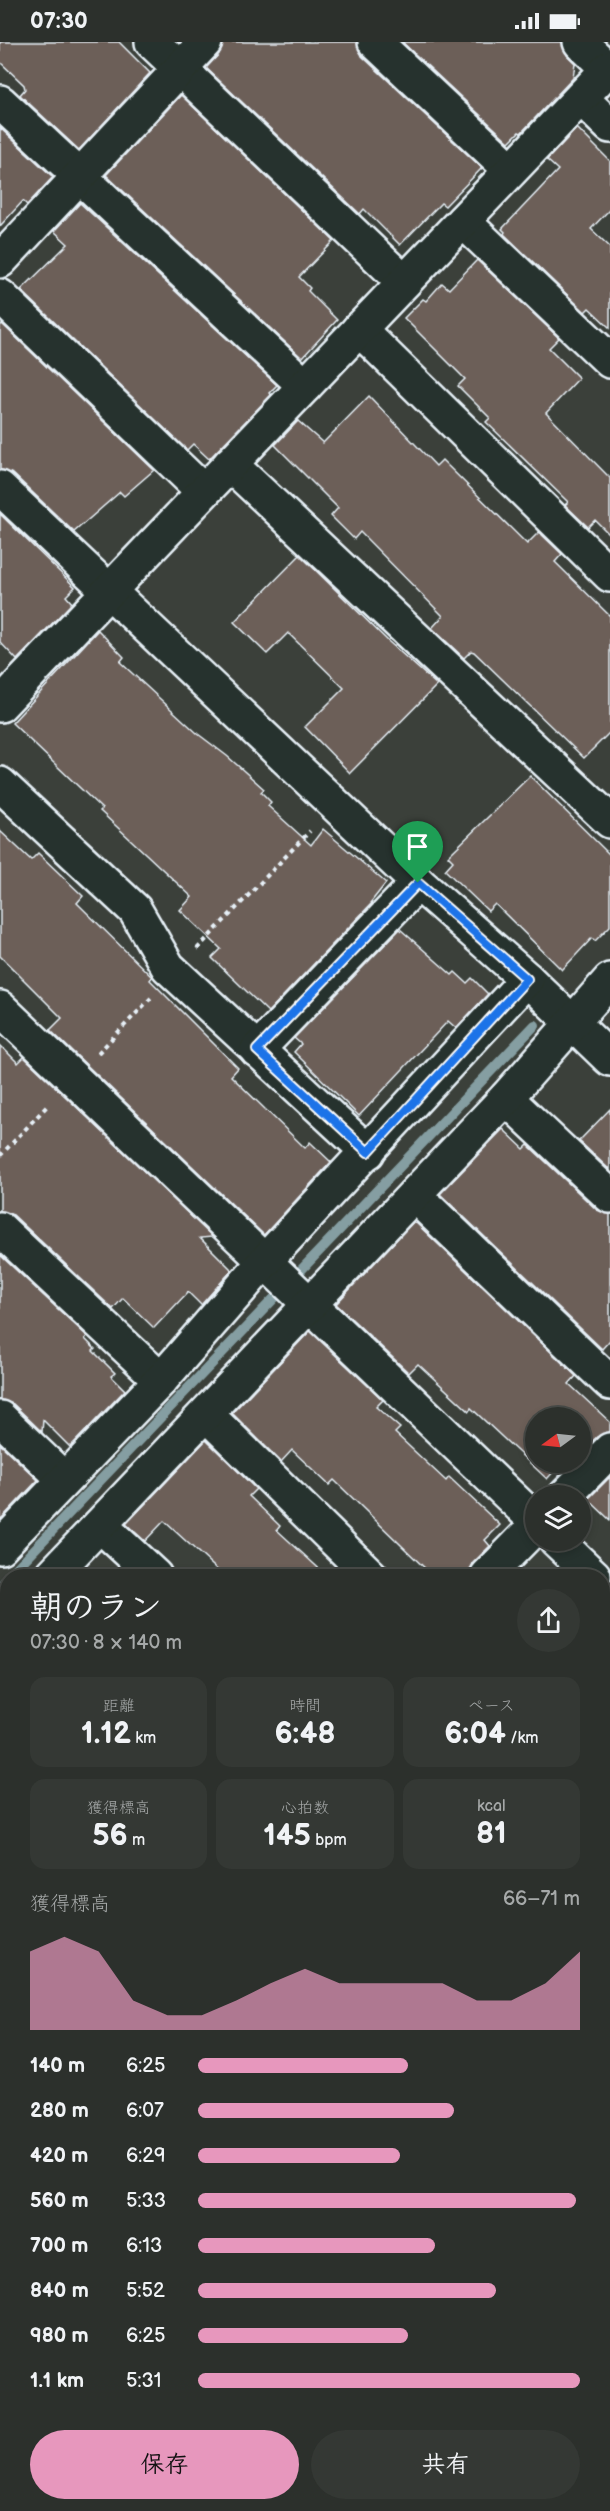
<!DOCTYPE html>
<html lang="ja">
<meta charset="utf-8">
<style>
:root{--surface:#2c302c;--page:#343834;--text:#f1f3f6;--muted:#a6a9a9;--line:#484b48;--accent:#e797bd}
body{margin:0;font-family:"Balsamiq Sans","Klee One",sans-serif;background:var(--page);color:var(--text);height:100vh;display:flex;flex-direction:column;font-size:22px;white-space:nowrap}
*{box-sizing:border-box;margin:0}
p{font-size:20px;color:var(--muted)}
.icon{flex:none;width:33px;height:33px;fill:none;stroke:currentColor;stroke-width:2;stroke-linecap:round;stroke-linejoin:round}
.map{position:relative;flex:1;overflow:hidden}
.sheet{position:absolute;left:0px;top:1527px;width:610px;height:942px;display:flex;flex-direction:column;background:var(--surface);border-radius:24px 24px 0 0;box-shadow:0 3px 9px #0003,0 0 0 2px var(--line)}
.sheet>*{flex:none}
.needle{width:39px;rotate:255deg}
.tools{position:absolute;left:525px;top:1365px;display:grid;gap:12px}
.tools a{display:grid;place-items:center;width:66px;height:66px;border-radius:50%;background:var(--surface);box-shadow:0 3px 9px #0003,0 0 0 2px var(--line);font-size:30px}
.pin{position:absolute;display:grid;place-items:center;width:51px;height:51px;color:#fff;margin:-62px -26px;border-radius:50% 50% 50% 0;rotate:-45deg;box-shadow:0 0 6px #0007}
.pin .icon{rotate:45deg}
.round{display:grid;place-items:center;flex:none;width:63px;height:63px;border-radius:32px;background:var(--page)}
.summary{display:flex;align-items:center;justify-content:space-between;height:102px;padding:0 30px}
h1{font-size:33px;font-weight:800;line-height:45px}
.metrics{display:grid;grid-template-columns:repeat(3,1fr);gap:9px;height:102px;padding:6px 30px}
.metrics div{display:grid;align-content:center;border-radius:15px;background:var(--page);text-align:center}
.metrics b{font-size:30px;font-weight:800}
.metrics small{font-size:16px;font-weight:400}
.metrics p{font-size:16px}
.chart{height:168px;padding:12px 30px}
.chart p{display:flex;justify-content:space-between}
.chart svg{width:100%;height:108px;margin-top:6px;fill:var(--accent);opacity:.7}
.action{display:flex;gap:12px;margin-top:auto;padding:12px 30px}
.action a{flex:1;height:69px;border-radius:36px;background:var(--accent);color:#111;font-size:24px;font-weight:800;line-height:69px;text-align:center}
.action a+a{background:var(--page);color:var(--text)}
ul{padding:0 30px;list-style:none;font-size:20px}
li{display:grid;grid-template-columns:96px 72px 1fr;align-items:center;height:45px}
li i{height:15px;border-radius:8px;background:var(--accent)}
.status{display:flex;justify-content:space-between;align-items:center;height:42px;padding:0 30px;background:var(--surface);direction:ltr}
.status svg{height:16px;fill:currentColor}
.map>svg:first-child{display:block}
</style>
<div class="status"><b>07:30</b><svg viewBox="0 0 49 12"><path d="M0 12V9h3v3zM5 12V6h3v6zM10 12V3h3v9zM15 12V0h3v12zM26 1h20v11H26zM47 4h2v5h-2z"/></svg></div>
<div class="map">
<svg width="610" height="2469" viewBox="0 0 610 2469">
<rect width="100%" height="100%" fill="#3b403a"/>
<filter id="ink" filterUnits="userSpaceOnUse"><feTurbulence type="fractalNoise" baseFrequency=".0167" numOctaves="2"/><feDisplacementMap in="SourceGraphic" scale="12" xChannelSelector="R" yChannelSelector="G"/><feConvolveMatrix kernelMatrix="1 2 1 2 8 2 1 2 1" color-interpolation-filters="sRGB"/></filter>
<g filter="url(#ink)">
<polygon fill="#56745d" stroke="#9fb2aa" stroke-width="1.5" points="603,1993 610,2000 610,2469 200,2469 192,2462 603,2462"/>
<g fill="none" stroke-linecap="round" stroke-linejoin="round">
<g stroke="#859ea2" stroke-width="10">
<polyline points="9,1534 535,983"/>
<polyline points="0,1545 8,1536"/>
</g>
</g>
<g fill="#6c5f59" stroke="#e8f1f8" stroke-width="1.5">
<polygon points="0,0 119,0 150,31 79,108 20,53 25,47 24,43 0,20"/>
<polygon points="224,0 357,0 362,14 482,126 445,164 441,161 400,203 364,167 360,172 206,26 219,12"/>
<polygon points="402,0 562,0 567,13 575,21 573,36 521,91 519,90 509,100"/>
<polygon points="181,53 334,199 299,235 310,246 308,249 337,278 302,316 106,133"/>
<polygon points="0,86 53,135 27,163 23,159 0,184"/>
<polygon points="577,86 610,119 610,167 591,187 610,205 610,286 589,266 585,270 504,192 505,190 502,187 558,128 547,118"/>
<polygon points="80,161 277,343 269,351 271,353 209,417 193,402 187,408 21,248 68,202 54,189"/>
<polygon points="477,218 559,296 549,306 579,336 546,371 610,436 610,493 595,478 588,485 565,463 568,460 486,380 490,376 458,344 465,337 404,276 423,257 426,259 442,241 449,247"/>
<polygon points="2,282 154,428 124,454 120,450 74,490 13,432 0,428 0,284"/>
<polygon points="369,354 436,424 442,418 527,502 539,490 562,512 555,520 610,574 610,690 584,716 474,610 471,609 464,616 432,586 443,574 360,490 354,497 331,474 338,466 275,403 298,379 323,401"/>
<polygon points="0,472 75,545 66,554 72,561 17,618 0,600"/>
<polygon points="300,513 389,600 437,643 350,731 305,685 344,646 288,591 267,612 234,580"/>
<polygon points="98,588 124,615 120,620 198,692 227,714 264,747 261,750 271,760 268,764 311,803 323,787 386,841 371,860 372,861 268,970 212,916 221,907 180,868 192,855 100,769 102,767 12,681"/>
<polygon points="530,734 610,813 610,884 595,899 592,896 562,928 495,862 488,869 445,828 453,819 448,814"/>
<polygon points="0,789 31,818 38,811 83,854 77,861 152,935 150,938 238,1026 231,1034 305,1106 310,1100 331,1120 264,1193 50,988 62,976 0,914"/>
<polygon points="400,887 452,933 455,930 467,941 472,936 488,952 456,986 448,979 359,1074 294,1010 301,1002 294,996"/>
<polygon points="0,1003 18,1021 24,1015 213,1195 200,1196 232,1228 201,1263 188,1250 154,1286 123,1256 113,1267 13,1173 0,1169"/>
<polygon points="610,1067 610,1128 579,1099"/>
<polygon points="503,1087 524,1107 528,1103 597,1168 610,1172 610,1298 602,1307 440,1152"/>
<polygon points="414,1179 576,1334 569,1342 610,1380 610,1390 597,1395 580,1411 580,1376 536,1376 536,1420 572,1420 561,1431 556,1427 547,1437 471,1366 469,1369 418,1322 409,1331 336,1262"/>
<polygon points="0,1213 87,1294 85,1297 95,1307 93,1309 115,1331 111,1334 125,1348 70,1405 43,1378 42,1390 13,1362 0,1358"/>
<polygon points="310,1289 383,1358 376,1365 400,1386 395,1391 446,1439 449,1435 500,1483 485,1498 490,1504 473,1521 469,1534 433,1534 334,1438 329,1443 292,1408 281,1420 232,1371"/>
<polygon points="206,1398 256,1447 249,1454 280,1484 277,1488 327,1534 224,1534 164,1479 145,1499 126,1482"/>
<polygon points="0,1402 38,1438 0,1478"/>
<polygon points="610,1435 610,1478 588,1457"/>
</g>
<g fill="none" stroke-linecap="round" stroke-linejoin="round">
<defs>
<g id="minor">
<polyline points="152,0 404,240"/>
<polyline points="375,0 511,128"/>
<polyline points="580,0 608,27"/>
<polyline points="581,56 610,84"/>
<polyline points="0,60 305,344"/>
<polyline points="463,179 610,319"/>
<polyline points="0,219 205,0"/>
<polyline points="0,254 203,449"/>
<polyline points="359,287 610,533"/>
<polyline points="230,422 610,779"/>
<polyline points="0,446 418,841 527,937 610,1017"/>
<polyline points="0,663 610,25"/>
<polyline points="0,742 135,868 168,925 368,1110"/>
<polyline points="0,966 536,1479"/>
<polyline points="257,1008 418,841"/>
<polyline points="506,1056 610,1154"/>
<polyline points="414,1153 610,1341"/>
<polyline points="0,1187 161,1338"/>
<polyline points="206,1372 371,1534"/>
<polyline points="0,1376 64,1437"/>
<polyline points="565,1454 610,1408"/>
<polyline points="100,1483 155,1534"/>
<polyline points="556,1498 594,1534"/>
<polyline points="0,1505 161,1338 264,1220 527,937"/>
<polyline points="51,1534 506,1056 610,938"/>
<polyline points="487,1534 536,1484"/>
<polyline points="0,1589 8,1581"/>
<polyline points="0,1689 8,1696"/>
<polyline points="603,1770 610,1776"/>
<polyline points="603,1859 610,1852"/>
<polyline points="0,2047 8,2039"/>
<polyline points="0,2286 8,2294"/>
<polyline points="175,2462 183,2469"/>
<polyline points="0,2463 8,2456"/>
</g>
</defs>
<use href="#minor" stroke="#e8f1f8" stroke-width="38"/>
<g stroke="#e8f1f8" stroke-width="4" stroke-dasharray="4.5 4.5" stroke-linecap="butt">
<polyline points="197,907 310,789"/>
<polyline points="98,1011 151,956"/>
<polyline points="0,1114 49,1062"/>
</g>
<use href="#minor" stroke="#26332d" stroke-width="33"/>
</g>
</g>
<g fill="none" stroke-linecap="round" stroke-linejoin="round" filter="url(#ink)">
<defs>
<polygon id="route" points="418,841 527,937 368,1110 257,1008"/>
</defs>
<use href="#route" stroke="#fff" stroke-width="12"/>
<use href="#route" stroke="#1a73e8" stroke-width="8"/>
</g>
</svg>
<div class="tools">
<a><svg class="needle" viewBox="-14 -14 28 28"><path d="M0-13l5 13h-10z" fill="#e53935"/><path d="M0 13l5-13h-10z" fill="#a6a9a9"/></svg></a>
<a><svg class="icon" aria-label="layers" viewBox="0 0 24 24"><path d="M12 4l9 5-9 5-9-5zM3 14l9 5 9-5"/></svg></a>
</div>
<div class="pin" style="left:418px;top:841px;background:#1e9e55"><svg class="icon" aria-label="arrive" viewBox="0 0 24 24"><path d="M6 21V4h12l-3 4 3 4H6"/></svg></div>
<section class="sheet">
<div class="summary"><div><h1>朝のラン</h1><p>07:30 · 8 × 140 m</p></div><a class="round"><svg class="icon" aria-label="share" viewBox="0 0 24 24"><path d="M12 15V3M7 8l5-5 5 5M5 13v7h14v-7"/></svg></a></div>
<div class="metrics">
<div><p>距離</p><b>1.12<small> km</small></b></div>
<div><p>時間</p><b>6:48</b></div>
<div><p>ペース</p><b>6:04<small> /km</small></b></div>
</div>
<div class="metrics">
<div><p>獲得標高</p><b>56<small> m</small></b></div>
<div><p>心拍数</p><b>145<small> bpm</small></b></div>
<div><p>kcal</p><b>81</b></div>
</div>
<div class="chart"><p><span>獲得標高</span>66–71 m</p>
<svg viewBox="0 0 160 44" preserveAspectRatio="none"><path d="M0 44V12L10 6L20 12L30 32L40 38L50 38L60 32L70 25L80 19L90 25L100 25L110 25L120 25L130 32L140 32L150 25L160 12V44z"/></svg>
</div>
<ul>
<li><b>140 m</b>6:25<i style="width:55%"></i></li>
<li><b>280 m</b>6:07<i style="width:67%"></i></li>
<li><b>420 m</b>6:29<i style="width:53%"></i></li>
<li><b>560 m</b>5:33<i style="width:99%"></i></li>
<li><b>700 m</b>6:13<i style="width:62%"></i></li>
<li><b>840 m</b>5:52<i style="width:78%"></i></li>
<li><b>980 m</b>6:25<i style="width:55%"></i></li>
<li><b>1.1 km</b>5:31<i style="width:100%"></i></li>
</ul>
<div class="action"><a>保存</a><a>共有</a></div>
</section>
</div>
